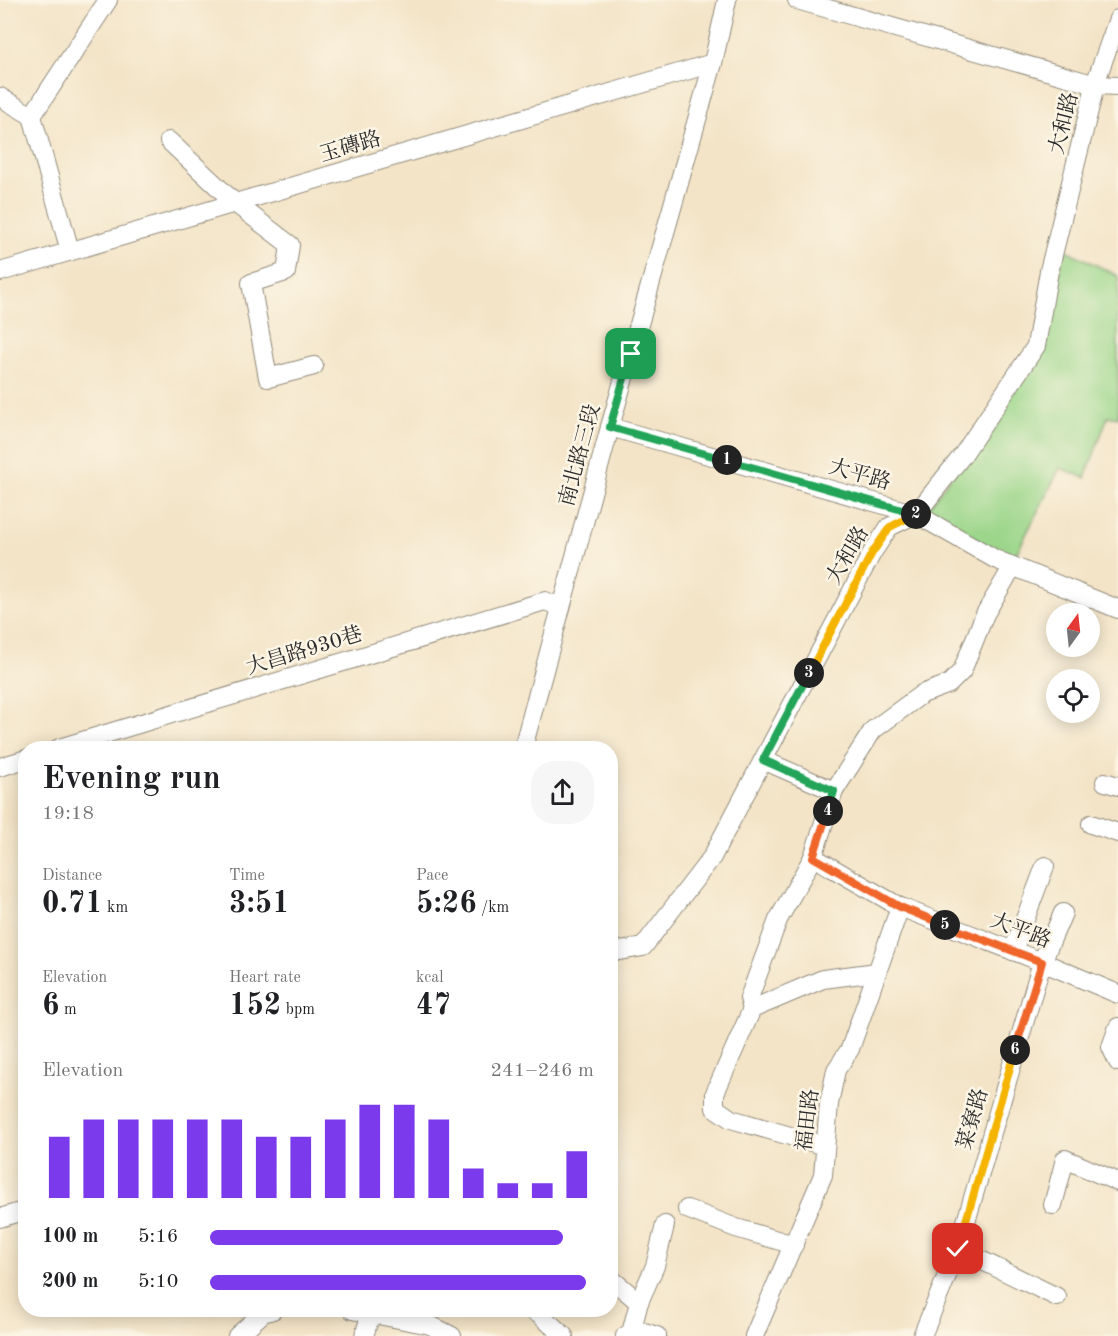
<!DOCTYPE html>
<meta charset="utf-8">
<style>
:root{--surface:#fff;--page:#f6f6f6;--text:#202124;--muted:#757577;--accent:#7c3aed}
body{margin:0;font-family:"Old Standard TT","Noto Serif TC",serif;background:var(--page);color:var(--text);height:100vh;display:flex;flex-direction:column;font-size:22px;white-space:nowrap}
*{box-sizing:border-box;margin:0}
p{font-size:20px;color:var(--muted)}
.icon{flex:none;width:33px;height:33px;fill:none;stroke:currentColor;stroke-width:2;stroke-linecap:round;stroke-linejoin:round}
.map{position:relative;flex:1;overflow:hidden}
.side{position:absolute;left:18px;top:741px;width:600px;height:576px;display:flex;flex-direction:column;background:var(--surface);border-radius:24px;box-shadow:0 3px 15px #0003}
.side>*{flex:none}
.needle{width:39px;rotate:15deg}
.tools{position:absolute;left:1046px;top:603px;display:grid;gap:12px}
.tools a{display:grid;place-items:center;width:54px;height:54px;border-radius:50%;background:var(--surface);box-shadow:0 3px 15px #0003;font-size:30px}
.pin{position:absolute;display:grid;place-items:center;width:51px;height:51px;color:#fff;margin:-26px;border-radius:12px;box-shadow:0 3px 9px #0006}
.km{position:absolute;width:30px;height:30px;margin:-15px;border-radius:50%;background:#222;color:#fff;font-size:16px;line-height:30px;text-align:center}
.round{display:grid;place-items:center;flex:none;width:63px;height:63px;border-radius:24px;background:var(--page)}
.head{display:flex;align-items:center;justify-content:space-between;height:102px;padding:0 24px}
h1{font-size:33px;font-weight:700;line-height:45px}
.stats{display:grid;grid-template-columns:repeat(3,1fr);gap:9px;height:102px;padding:6px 24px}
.stats div{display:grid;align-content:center}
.stats b{font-size:30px;font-weight:700}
.stats small{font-size:16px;font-weight:400}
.stats p{font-size:16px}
.chart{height:168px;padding:12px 24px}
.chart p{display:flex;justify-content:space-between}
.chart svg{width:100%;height:108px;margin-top:6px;stroke:var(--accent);stroke-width:6}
ul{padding:0 24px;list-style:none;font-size:20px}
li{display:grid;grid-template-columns:96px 72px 1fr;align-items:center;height:45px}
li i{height:15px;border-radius:8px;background:var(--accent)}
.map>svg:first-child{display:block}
</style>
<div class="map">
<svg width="1118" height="1336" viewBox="0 0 1118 1336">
<rect width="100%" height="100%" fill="#fcf5e5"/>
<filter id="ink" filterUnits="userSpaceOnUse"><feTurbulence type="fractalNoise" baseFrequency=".0167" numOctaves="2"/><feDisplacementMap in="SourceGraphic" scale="12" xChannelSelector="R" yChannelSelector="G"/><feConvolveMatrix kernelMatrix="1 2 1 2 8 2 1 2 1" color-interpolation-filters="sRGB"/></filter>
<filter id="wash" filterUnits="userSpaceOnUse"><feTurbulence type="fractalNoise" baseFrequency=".008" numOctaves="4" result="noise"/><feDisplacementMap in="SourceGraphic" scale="24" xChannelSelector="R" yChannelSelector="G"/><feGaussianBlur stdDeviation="1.35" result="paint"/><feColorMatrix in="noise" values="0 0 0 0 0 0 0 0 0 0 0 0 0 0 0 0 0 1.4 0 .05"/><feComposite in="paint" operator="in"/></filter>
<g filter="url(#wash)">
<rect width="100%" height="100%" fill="#f3e4c7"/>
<polygon fill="#9bd68a" stroke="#63805a" stroke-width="1.5" points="1064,249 1118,276 1118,418 1108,416 1085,478 1060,468 1013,560 926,511 1042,349"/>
</g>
<g filter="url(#ink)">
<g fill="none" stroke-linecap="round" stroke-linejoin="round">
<defs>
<g id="minor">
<polyline points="797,0 1096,85 1118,86"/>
<polyline points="0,97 32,116 70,251"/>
<polyline points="32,116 108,0"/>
<polyline points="169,141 235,203 290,245 286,272 251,283 268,378 314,366"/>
<polyline points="0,272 713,63"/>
<polyline points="610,427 916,514 995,559 1118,609"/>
<polyline points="59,748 545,601 561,607"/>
<polyline points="523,748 610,427 713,63 727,0"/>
<polyline points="763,760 834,791"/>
<polyline points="0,767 26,759"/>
<polyline points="1105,782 1118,786"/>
<polyline points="1091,824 1118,833"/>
<polyline points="813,857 900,907 1042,962 1118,994"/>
<polyline points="610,946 620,951 643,947 712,857 872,553 889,527 916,514 962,456 1036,346 1049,271 1097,78 1118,19"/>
<polyline points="1013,951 1045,866"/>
<polyline points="752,1009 749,998 778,920 813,857 834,791 873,730 922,694 949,684 962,671 985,614 1013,566"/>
<polyline points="1118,1027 1111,1047 1118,1062"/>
<polyline points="825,1146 731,1119 715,1108 715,1093 752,1009 823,979 877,972"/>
<polyline points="1053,1205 1065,1159 1118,1182"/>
<polyline points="687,1209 736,1228 794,1245"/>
<polyline points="0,1218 26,1210"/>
<polyline points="958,1249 1057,1297"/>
<polyline points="610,1278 639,1302 631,1333"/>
<polyline points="639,1302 655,1266 665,1225"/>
<polyline points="352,1310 430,1325 452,1336"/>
<polyline points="532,1310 540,1315 564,1336"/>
<polyline points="237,1336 263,1313 273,1310"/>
<polyline points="364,1336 372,1310"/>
<polyline points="625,1336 638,1330 657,1336"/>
<polyline points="754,1336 823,1175 829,1104 836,1070 850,1049 900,907"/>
<polyline points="922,1336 958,1249 1042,962 1063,913"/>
</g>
</defs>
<use href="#minor" stroke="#8f8879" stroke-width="20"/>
<use href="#minor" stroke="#fff" stroke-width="18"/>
</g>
</g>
<g fill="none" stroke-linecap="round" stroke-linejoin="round" filter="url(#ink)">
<defs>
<polyline id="split-1" points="631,354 610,427 727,460"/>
<polyline id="split-2" points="727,460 916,514"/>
<polyline id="split-3" points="809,673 872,553 890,527 916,514"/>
<polyline id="split-4" points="809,673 763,760 834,791 828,811"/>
<polyline id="split-5" points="828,811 813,857 900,907 945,925"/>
<polyline id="split-6" points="945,925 1042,962 1015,1050"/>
<polyline id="split-7" points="958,1249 1015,1050"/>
</defs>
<use href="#split-1" stroke="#fff" stroke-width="12"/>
<use href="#split-2" stroke="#fff" stroke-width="12"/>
<use href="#split-3" stroke="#fff" stroke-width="12"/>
<use href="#split-4" stroke="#fff" stroke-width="12"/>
<use href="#split-5" stroke="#fff" stroke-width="12"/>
<use href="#split-6" stroke="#fff" stroke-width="12"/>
<use href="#split-7" stroke="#fff" stroke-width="12"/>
<use href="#split-1" stroke="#22a559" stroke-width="8"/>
<use href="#split-2" stroke="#22a559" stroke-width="8"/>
<use href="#split-3" stroke="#f5b400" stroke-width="8"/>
<use href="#split-4" stroke="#22a559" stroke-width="8"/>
<use href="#split-5" stroke="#f0652b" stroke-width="8"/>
<use href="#split-6" stroke="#f0652b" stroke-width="8"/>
<use href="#split-7" stroke="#f5b400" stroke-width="8"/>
</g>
<g text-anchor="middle" stroke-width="5" stroke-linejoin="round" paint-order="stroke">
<g font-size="21" fill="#2b2b2b" stroke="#fcf5e5">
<text transform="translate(1063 123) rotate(-76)" y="7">大和路</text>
<text transform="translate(350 146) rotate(-16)" y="7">玉磚路</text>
<text transform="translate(579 455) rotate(-75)" y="7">南北路三段</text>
<text transform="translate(860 474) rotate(16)" y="7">大平路</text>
<text transform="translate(847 555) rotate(-60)" y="7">大和路</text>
<text transform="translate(304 650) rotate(-17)" y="7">大昌路930巷</text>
<text transform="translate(1021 930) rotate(21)" y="7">大平路</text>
<text transform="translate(972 1119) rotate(-74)" y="7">菜寮路</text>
<text transform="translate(807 1120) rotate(-83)" y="7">福田路</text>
</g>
</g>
</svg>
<div class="tools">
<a><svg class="needle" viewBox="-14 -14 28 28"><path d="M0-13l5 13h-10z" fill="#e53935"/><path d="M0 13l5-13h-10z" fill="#757577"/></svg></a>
<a><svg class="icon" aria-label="locate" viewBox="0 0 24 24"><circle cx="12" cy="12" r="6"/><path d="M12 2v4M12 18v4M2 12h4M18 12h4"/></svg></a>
</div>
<div class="pin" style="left:631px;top:354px;background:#1e9e55"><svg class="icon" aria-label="arrive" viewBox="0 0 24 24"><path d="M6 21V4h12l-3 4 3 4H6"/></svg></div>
<div class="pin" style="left:958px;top:1249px;background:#d93025"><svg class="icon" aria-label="check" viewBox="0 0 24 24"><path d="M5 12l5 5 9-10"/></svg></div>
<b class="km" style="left:727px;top:460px">1</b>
<b class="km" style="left:916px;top:514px">2</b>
<b class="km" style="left:809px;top:673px">3</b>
<b class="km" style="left:828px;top:811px">4</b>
<b class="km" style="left:945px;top:925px">5</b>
<b class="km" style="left:1015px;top:1050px">6</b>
<section class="side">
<div class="head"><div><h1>Evening run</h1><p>19:18</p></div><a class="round"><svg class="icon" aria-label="share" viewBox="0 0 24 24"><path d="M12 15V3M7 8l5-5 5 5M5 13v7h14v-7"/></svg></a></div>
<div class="stats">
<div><p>Distance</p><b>0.71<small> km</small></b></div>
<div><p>Time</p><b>3:51</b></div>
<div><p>Pace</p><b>5:26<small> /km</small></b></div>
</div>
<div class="stats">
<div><p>Elevation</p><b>6<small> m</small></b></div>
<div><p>Heart rate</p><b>152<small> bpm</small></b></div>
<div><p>kcal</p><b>47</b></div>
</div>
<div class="chart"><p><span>Elevation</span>241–246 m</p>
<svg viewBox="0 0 160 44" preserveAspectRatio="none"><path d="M5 44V19M15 44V12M25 44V12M35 44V12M45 44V12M55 44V12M65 44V19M75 44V19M85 44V12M95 44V6M105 44V6M115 44V12M125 44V32M135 44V38M145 44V38M155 44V25"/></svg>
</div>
<ul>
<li><b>100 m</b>5:16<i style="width:92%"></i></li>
<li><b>200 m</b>5:10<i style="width:98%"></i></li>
</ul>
</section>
</div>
